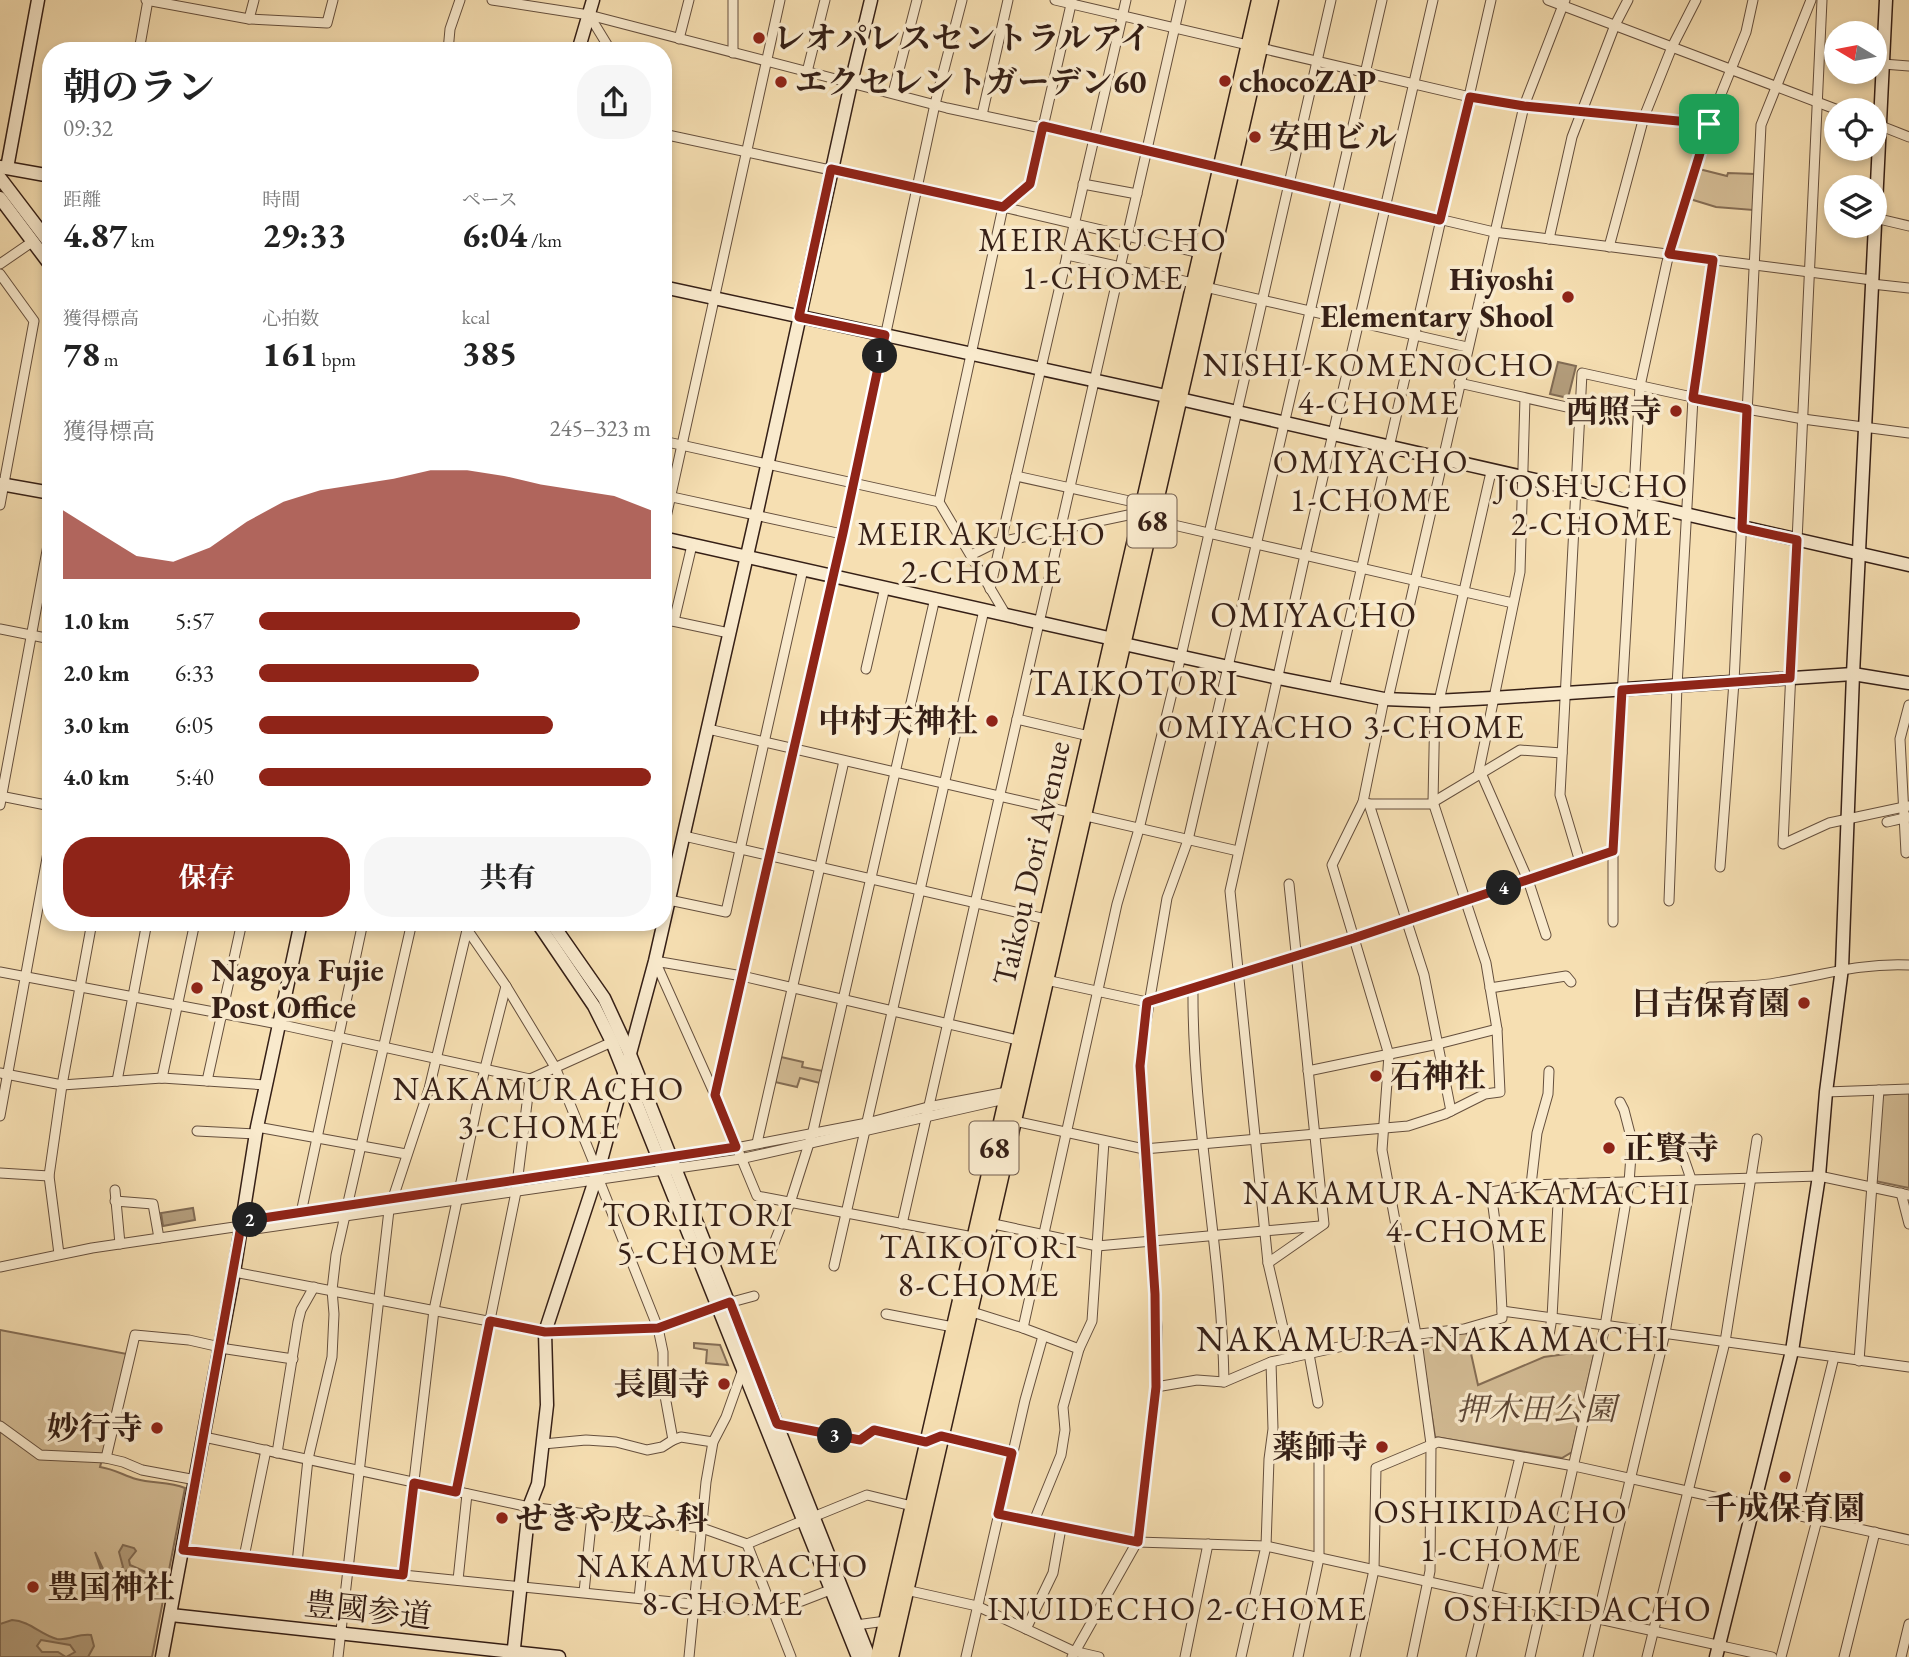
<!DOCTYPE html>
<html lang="ja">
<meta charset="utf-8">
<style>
:root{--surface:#fff;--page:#f6f6f6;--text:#222;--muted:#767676;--accent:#8f2418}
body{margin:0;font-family:"EB Garamond","Noto Serif JP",serif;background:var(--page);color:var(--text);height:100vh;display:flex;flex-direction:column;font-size:26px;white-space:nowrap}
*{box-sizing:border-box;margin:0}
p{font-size:23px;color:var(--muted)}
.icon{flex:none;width:38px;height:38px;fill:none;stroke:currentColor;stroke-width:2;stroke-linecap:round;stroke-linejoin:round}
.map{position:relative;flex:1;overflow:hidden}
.drawer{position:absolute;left:42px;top:42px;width:630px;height:889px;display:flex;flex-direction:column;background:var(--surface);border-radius:28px;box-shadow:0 4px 10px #0003}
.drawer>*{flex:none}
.needle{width:46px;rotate:280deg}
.fabs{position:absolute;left:1824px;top:21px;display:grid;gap:14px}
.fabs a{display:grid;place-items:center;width:63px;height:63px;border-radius:50%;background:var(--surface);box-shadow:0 4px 10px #0003;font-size:35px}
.pin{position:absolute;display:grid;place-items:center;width:60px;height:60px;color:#fff;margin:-30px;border-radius:14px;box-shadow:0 4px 10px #0006}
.km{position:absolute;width:35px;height:35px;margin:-18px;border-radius:50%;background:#222;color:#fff;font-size:19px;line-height:35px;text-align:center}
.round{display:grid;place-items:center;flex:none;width:74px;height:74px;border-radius:28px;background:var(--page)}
.headline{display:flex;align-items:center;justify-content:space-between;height:119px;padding:0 21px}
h1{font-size:38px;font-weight:700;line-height:52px}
.metrics{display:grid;grid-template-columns:repeat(3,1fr);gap:10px;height:119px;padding:7px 21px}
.metrics div{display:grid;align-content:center}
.metrics b{font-size:35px;font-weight:700}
.metrics small{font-size:19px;font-weight:400}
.metrics p{font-size:19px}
.chart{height:196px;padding:14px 21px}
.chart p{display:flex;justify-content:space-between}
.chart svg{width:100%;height:126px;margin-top:7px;fill:var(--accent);opacity:.7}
.primary-button{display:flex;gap:14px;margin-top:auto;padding:14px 21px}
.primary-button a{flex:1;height:80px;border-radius:28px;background:var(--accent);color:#fff;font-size:28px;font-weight:700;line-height:80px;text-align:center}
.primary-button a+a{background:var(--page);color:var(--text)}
ul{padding:0 21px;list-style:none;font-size:23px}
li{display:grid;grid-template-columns:112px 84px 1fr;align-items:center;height:52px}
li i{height:18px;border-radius:9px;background:var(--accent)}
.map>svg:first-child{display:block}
</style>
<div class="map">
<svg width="1909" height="1657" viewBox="0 0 1909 1657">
<rect width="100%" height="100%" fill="#f6dfb2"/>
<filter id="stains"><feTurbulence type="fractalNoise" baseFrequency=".00286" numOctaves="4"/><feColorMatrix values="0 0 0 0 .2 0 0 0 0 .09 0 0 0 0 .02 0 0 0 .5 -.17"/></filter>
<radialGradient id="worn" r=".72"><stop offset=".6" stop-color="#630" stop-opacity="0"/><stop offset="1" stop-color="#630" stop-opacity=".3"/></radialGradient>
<g fill="#d5be97" stroke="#856e56" stroke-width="2">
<polygon points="1699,169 1727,176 1728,173 1755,174 1753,210 1716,207 1690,199"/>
<polygon points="781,1057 803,1062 802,1067 823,1071 820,1083 800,1078 797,1087 775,1082"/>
<polygon points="1909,1092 1909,1188 1875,1181 1882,1095"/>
<path d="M0 1330 127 1354 120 1392 100 1467C114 1469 123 1475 136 1479 153 1484 169 1481 185 1488L152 1657H0Z"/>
<polygon points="1466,1331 1478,1385 1544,1357 1595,1350 1572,1452 1562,1458 1435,1437 1420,1338"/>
<polygon points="694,1343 720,1345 728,1365 706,1363 707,1350 694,1348"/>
</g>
<g fill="#b49e7d" stroke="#816b54" stroke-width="2" fill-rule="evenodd">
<polygon points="1558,362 1576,366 1568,398 1550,394"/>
<polygon points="193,1208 195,1220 163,1226 161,1213"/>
<polygon points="123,1545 134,1548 136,1551 129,1560 130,1565 146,1572 141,1593 136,1591 141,1582 141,1574 129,1569 121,1574 107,1576 102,1573 95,1552 105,1573 119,1571 123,1567 119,1552"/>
<path d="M12 1620C30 1621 41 1635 57 1639 68 1641 79 1633 91 1635L94 1646 88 1657H0V1624ZM41 1640 70 1645 75 1652 66 1657 58 1652H42L37 1646Z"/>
</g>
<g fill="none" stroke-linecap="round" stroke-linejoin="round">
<defs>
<g id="street">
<polyline points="146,0 249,19 327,23 333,0"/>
<polyline points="492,0 589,15 947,108 1036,127 1043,126 1494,232 1872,280"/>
<polyline points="733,0 733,53"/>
<polyline points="1055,0 1470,97 1524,106 1709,124"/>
<polyline points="1548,0 1838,110"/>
<polyline points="1822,0 1783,844 1829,823 1909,806"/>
<polyline points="589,15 611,51"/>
<polyline points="249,19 254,0"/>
<polyline points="679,39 689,0"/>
<polyline points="291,49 291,51"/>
<polyline points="139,51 148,0"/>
<polyline points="448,51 450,29 460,0"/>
<polyline points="1883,64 1909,66"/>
<polyline points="807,72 825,0"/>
<polyline points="893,93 917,0"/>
<polyline points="982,115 1008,0"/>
<polyline points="1876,124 1909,137"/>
<polyline points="663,134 1003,207 939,502 1006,615"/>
<polyline points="1083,184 1137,194"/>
<polyline points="1003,207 1030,184 1072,0"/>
<polyline points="1003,207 1200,253"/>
<polyline points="1875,218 1909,226"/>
<polyline points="1549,239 1572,137 1615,25 1628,0"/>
<polyline points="1609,247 1644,117 1672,47 1696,0"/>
<polyline points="1067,255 1193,283"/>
<polyline points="0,264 32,242"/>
<polyline points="0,274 34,321 0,505"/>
<polyline points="1872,284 1909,288"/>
<polyline points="1205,287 1467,347"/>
<polyline points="1459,383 1580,410"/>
<polyline points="663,441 939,502"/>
<polyline points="1016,476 1143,504"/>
<polyline points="663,495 842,534"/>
<polyline points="1152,520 1513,603"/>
<polyline points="663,531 780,0"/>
<polyline points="971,555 995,543 1142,512"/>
<polyline points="990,589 1126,0"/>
<polyline points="663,619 729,633"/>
<polyline points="674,621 692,545"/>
<polyline points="0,629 51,639"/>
<polyline points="866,669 885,587"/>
<polyline points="1334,689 1491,0"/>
<polyline points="1384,699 1363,802 1332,865 1389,1055 1382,1150 1416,1334 1431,1444 1430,1571 1412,1657"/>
<polyline points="1388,699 1524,106 1565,0"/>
<polyline points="1439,701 1491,472"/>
<polyline points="1017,719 1089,736"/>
<polyline points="708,729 1238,851"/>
<polyline points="1481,773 1528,880 1546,935"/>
<polyline points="1478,775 1520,572 1525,398"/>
<polyline points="0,796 51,806"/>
<polyline points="1363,802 1369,804 1424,975 1451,1111"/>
<polyline points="1369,804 1430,804 1520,750 1562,753"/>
<polyline points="0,805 51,529"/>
<polyline points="1887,822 1909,817"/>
<polyline points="684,836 1046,919"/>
<polyline points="1906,853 1900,739 1909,705"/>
<polyline points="1580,862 1560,795 1582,373 1747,409 1803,419 1909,433"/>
<polyline points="1720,867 1734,682 1761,125 1811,0"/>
<polyline points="669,900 726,912 803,569"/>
<polyline points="1669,901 1677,686 1693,398 1713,260"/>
<polyline points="462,922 506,986 555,1067 596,1168"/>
<polyline points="1613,922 1613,851 1640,386 1667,262 1709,124 1746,32 1753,0"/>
<polyline points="0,972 278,1024 530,1079 516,1192 455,1492"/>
<polyline points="1046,980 1147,1002 1354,938 1613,851"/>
<path d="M1710 987C1733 986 1758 987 1781 982 1827 974 1861 963 1909 965"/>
<polyline points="1490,988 1566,976 1571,982"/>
<path d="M1193 989C1192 1120 1222 1250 1224 1382"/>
<polyline points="1308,1071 1438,1044 1497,1029"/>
<polyline points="0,1073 62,1085 162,1078 266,1085"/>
<polyline points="162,1078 195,922"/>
<polyline points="530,1079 612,1042"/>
<polyline points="117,1081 147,922"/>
<polyline points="207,1081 242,922"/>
<polyline points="1826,1092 1909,1089"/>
<polyline points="715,1095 843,533 935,104 962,0"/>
<polyline points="0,1116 51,836"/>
<polyline points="1010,1120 1144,1149 1408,1126 1445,1114 1485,1094 1500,1092 1497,1029 1486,963 1433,802 1435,701"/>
<polyline points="257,1127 406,1154"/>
<polyline points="197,1131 256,1134"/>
<polyline points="757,1143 844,761"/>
<polyline points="0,1173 49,1176"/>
<polyline points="599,1180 658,1328 663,1352 663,1385 673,1440 681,1437 713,1442"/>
<polyline points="1531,1185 1537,1133 1548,1094 1549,1071"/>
<polyline points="115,1190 120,1244"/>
<polyline points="1901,1193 1909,1224"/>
<polyline points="115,1201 153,1204 159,1238"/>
<polyline points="301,1213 363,922"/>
<polyline points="989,1223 1097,1246 1320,1226"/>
<polyline points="902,1224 1181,0"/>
<polyline points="241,1226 250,1220 736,1148 867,1123 928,1107 1007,1092"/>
<polyline points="973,1237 757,1196 715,1095 655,961 742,976 1018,1040"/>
<polyline points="771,1251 790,1203 813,1131 935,598"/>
<polyline points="59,1254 49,1176 62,1085 92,922"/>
<polyline points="1268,1263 1324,1224 1289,884"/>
<polyline points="834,1266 984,610"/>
<polyline points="0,1267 92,1248 241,1226 248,1230 740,1159 1005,1099"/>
<polyline points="234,1272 545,1332 658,1328 717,1306 754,1296"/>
<polyline points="969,1311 1023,1328 1079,1349"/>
<polyline points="1502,1311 1499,1251 1491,1192 1531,1185 1559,1184 1819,1176 1909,1195"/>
<polyline points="886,1314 953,1327"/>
<polyline points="1023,1328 1117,904 1139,829 1181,656 1331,0"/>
<polyline points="1548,1341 1552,1318 1559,1184"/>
<polyline points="220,1348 293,1359"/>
<polyline points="1309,1354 1318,1403"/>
<polyline points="1290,1358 1268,1263 1230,891 1305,555 1433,0"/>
<polyline points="1859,1361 1879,1090"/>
<polyline points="1156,1387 1197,1380 1224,1382 1271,1362 1375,1339 1464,1329 1502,1318 1502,1311 1909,1367"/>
<polyline points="777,1424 860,1440 874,1430 926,1442 941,1436 1012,1453"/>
<polyline points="0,1426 40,1455 106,1458 123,1462 142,1470 196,1480"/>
<polyline points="204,1437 529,1507 702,1528 747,1544 802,1521"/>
<polyline points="543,1444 586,1440 616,1442 647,1450 662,1447 673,1440"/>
<polyline points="277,1453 298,1322 301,1310 314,1287"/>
<polyline points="106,1458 135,1335 189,1340 220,1347"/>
<polyline points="998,1514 1137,1542 1266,1546 1772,1657"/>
<polyline points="1795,1515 1834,1357"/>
<polyline points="813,1517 867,1495 912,1506"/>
<polyline points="1034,1521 1061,1455 1065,1430 1063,1407 1079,1349 1092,1321 1104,1141"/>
<polyline points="747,1544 791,1657"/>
<polyline points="183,1550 403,1575 773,1612 830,1590"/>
<polyline points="244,1557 266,1450"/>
<polyline points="297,1563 308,1459 332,1357 334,1314 332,1290 336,1255 412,922"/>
<polyline points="403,1575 434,1310 485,1068 506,986"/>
<polyline points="458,1580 467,1494"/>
<polyline points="906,1590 977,1606 1073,1651 1099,1657"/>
<polyline points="584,1592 592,1515"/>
<polyline points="639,1598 647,1521"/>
<polyline points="856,1625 886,1621"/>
<polyline points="1026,1629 1053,1573 1061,1528"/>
<polyline points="338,1657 389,1210 429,1089 467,930"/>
<polyline points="689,1657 706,1482 713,1442 726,1417 742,1372"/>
<polyline points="966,1657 1025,1400 1043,1336"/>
<polyline points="1072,1657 1137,1542 1156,1387 1157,1327 1144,1149 1140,1057 1167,898 1188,840 1382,0"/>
<polyline points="1185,1657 1208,1544"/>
<polyline points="1241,1657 1266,1546 1269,1459 1273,1429 1271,1362"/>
<polyline points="1298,1657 1319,1558 1319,1461"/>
<polyline points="1355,1657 1374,1570 1376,1468 1438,1442 1574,1466 1909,1540"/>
<polyline points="1471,1657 1520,1457"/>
<polyline points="1530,1657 1605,1326 1629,1183 1632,1141 1624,1110 1620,1102"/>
<polyline points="1588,1657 1665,1333 1691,1179 1678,1141"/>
<polyline points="1647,1657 1725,1342 1757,1139"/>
<polyline points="1781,1657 1817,1520"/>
<polyline points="1844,1657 1875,1532"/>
<polyline points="1901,1657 1909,1624"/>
</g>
<g id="secondary">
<polyline points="578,51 593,0"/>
<polyline points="0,167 51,176"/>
<polyline points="7,168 38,0"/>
<polyline points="0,178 51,245"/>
<polyline points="0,198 51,266"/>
<polyline points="663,287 1180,399 1909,565"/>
<polyline points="0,484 51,493"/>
<polyline points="663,538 1113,639 1124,644 1278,678 1384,699 1435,701 1492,698 1853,674 1909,683"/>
<polyline points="537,922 594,1006 612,1042 858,1657"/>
<polyline points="551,922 604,998 629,1052 869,1657"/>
<polyline points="171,1615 559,1657"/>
<polyline points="162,1657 234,1272 257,1127 301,922"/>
<polyline points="513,1657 529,1507 538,1484 547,1405 545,1332 599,1168 655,961 756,516 851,83 871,0"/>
<polyline points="1716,1657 1792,1351 1819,1176 1826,1092 1842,968 1853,674 1886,0"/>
</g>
<g id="primary">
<polyline points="878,1657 1259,0"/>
<polyline points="891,1657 1271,0"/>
</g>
</defs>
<use href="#street" stroke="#654f3d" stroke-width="11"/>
<use href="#secondary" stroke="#351f16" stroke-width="15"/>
<use href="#primary" stroke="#351f16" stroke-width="17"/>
<use href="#street" stroke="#f9eacd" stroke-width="9"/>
<use href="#secondary" stroke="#f9eacd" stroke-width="12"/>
<use href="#primary" stroke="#f6dfb2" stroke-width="14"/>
</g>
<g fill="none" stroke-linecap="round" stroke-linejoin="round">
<defs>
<polygon id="route" points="1470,97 1524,106 1709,124 1669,254 1713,260 1693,398 1747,409 1742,528 1797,540 1790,678 1622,690 1613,851 1354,938 1147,1002 1140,1066 1155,1294 1156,1387 1138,1542 998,1514 1012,1453 941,1436 926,1442 874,1430 860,1440 777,1424 730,1302 658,1328 545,1332 490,1321 456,1492 414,1483 403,1575 183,1550 241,1226 250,1220 736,1147 715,1095 843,533 885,335 799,317 831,169 1003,207 1030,184 1043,126 1440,220"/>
</defs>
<use href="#route" stroke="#fff" stroke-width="14"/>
<use href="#route" stroke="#8f2418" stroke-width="9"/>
</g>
<g fill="#8f2418" stroke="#f9eacd" stroke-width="2.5">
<circle cx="759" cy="38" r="7"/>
<circle cx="1225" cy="81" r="7"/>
<circle cx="781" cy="82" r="7"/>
<circle cx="1255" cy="137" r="7"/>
<circle cx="1568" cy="297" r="7"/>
<circle cx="1676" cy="411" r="7"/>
<circle cx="992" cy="721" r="7"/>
<circle cx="197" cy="988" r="7"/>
<circle cx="1804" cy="1003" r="7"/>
<circle cx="1376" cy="1076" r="7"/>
<circle cx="1609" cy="1148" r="7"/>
<circle cx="724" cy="1384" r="7"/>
<circle cx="157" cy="1428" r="7"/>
<circle cx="1382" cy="1447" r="7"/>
<circle cx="1785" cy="1477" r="7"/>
<circle cx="502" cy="1518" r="7"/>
<circle cx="33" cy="1587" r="7"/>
</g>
<g text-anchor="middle" stroke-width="7" stroke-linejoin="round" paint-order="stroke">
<g fill="#f9eacd" stroke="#705c4d" stroke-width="2">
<rect x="1127.5" y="494.5" width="49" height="53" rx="5"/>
<rect x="969.5" y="1121.5" width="49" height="53" rx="5"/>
</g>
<g font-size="30" font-weight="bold" fill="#351f16">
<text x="1152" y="531">68</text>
<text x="994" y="1158">68</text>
</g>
<g font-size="32" font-weight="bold" fill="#351f16" stroke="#f9eacd" text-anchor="start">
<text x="773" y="49">レオパレスセントラルアイ</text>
<text x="1239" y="92">chocoZAP</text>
<text x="795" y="93">エクセレントガーデン60</text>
<text x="1269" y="148">安田ビル</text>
<text x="1554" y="290" text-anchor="end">Hiyoshi<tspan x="1554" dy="37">Elementary Shool</tspan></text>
<text x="1662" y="422" text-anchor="end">西照寺</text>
<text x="978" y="732" text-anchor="end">中村天神社</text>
<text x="211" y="981">Nagoya Fujie<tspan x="211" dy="37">Post Office</tspan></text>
<text x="1790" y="1014" text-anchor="end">日吉保育園</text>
<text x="1390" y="1087">石神社</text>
<text x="1623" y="1159">正賢寺</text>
<text x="710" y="1395" text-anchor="end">長圓寺</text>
<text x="143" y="1439" text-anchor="end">妙行寺</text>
<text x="1368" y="1458" text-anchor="end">薬師寺</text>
<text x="1785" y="1519" text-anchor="middle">千成保育園</text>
<text x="516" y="1529">せきや皮ふ科</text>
<text x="47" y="1598">豊国神社</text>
</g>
<g font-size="32" fill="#351f16" stroke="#f9eacd">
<text transform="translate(1031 863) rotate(-77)" y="11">Taikou Dori Avenue</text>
<text transform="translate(368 1610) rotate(6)" y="11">豊國参道</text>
</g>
<g font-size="32" font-style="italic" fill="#5d4736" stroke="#f9eacd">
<text x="1536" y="1420">押木田公園</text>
</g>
<g font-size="33" letter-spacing="2" fill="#351f16" stroke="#f9eacd">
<text x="1103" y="251">MEIRAKUCHO<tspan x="1103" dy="38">1-CHOME</tspan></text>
<text x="1379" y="376">NISHI-KOMENOCHO<tspan x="1379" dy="38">4-CHOME</tspan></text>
<text x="1371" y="473">OMIYACHO<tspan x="1371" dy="38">1-CHOME</tspan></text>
<text x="1592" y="497">JOSHUCHO<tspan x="1592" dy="38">2-CHOME</tspan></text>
<text x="982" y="545">MEIRAKUCHO<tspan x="982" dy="38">2-CHOME</tspan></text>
<text x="1342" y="738">OMIYACHO 3-CHOME</text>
<text x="539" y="1100">NAKAMURACHO<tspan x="539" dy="38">3-CHOME</tspan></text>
<text x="1467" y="1204">NAKAMURA-NAKAMACHI<tspan x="1467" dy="38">4-CHOME</tspan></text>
<text x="698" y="1226">TORIITORI<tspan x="698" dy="38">5-CHOME</tspan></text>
<text x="979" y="1258">TAIKOTORI<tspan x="979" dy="38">8-CHOME</tspan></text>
<text x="1501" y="1523">OSHIKIDACHO<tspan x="1501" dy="38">1-CHOME</tspan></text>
<text x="723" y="1577">NAKAMURACHO<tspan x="723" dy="38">8-CHOME</tspan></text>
<text x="1178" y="1620">INUIDECHO 2-CHOME</text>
</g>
<g font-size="35" letter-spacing="2" fill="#351f16" stroke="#f9eacd">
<text x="1314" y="627">OMIYACHO</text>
<text x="1134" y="695">TAIKOTORI</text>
<text x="1433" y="1351">NAKAMURA-NAKAMACHI</text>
<text x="1578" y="1621">OSHIKIDACHO</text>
</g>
</g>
<rect width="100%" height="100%" filter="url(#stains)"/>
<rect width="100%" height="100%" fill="url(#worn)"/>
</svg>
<div class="fabs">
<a><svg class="needle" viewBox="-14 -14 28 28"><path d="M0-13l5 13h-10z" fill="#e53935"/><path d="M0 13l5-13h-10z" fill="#767676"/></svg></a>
<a><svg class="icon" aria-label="locate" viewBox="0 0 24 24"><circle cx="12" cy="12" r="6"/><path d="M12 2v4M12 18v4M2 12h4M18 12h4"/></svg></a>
<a><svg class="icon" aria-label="layers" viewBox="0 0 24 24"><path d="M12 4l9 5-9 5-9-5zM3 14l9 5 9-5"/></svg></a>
</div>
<div class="pin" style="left:1709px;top:124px;background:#1e9e55"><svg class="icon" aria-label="arrive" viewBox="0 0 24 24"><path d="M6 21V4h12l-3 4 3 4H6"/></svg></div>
<b class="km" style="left:880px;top:356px">1</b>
<b class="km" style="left:250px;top:1220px">2</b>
<b class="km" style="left:835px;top:1436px">3</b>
<b class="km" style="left:1504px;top:888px">4</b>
<section class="drawer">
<div class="headline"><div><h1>朝のラン</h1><p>09:32</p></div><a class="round"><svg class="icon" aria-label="share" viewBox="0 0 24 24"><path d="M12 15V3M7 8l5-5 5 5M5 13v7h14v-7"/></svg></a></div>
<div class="metrics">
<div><p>距離</p><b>4.87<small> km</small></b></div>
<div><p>時間</p><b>29:33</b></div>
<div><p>ペース</p><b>6:04<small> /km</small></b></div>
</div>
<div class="metrics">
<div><p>獲得標高</p><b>78<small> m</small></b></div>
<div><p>心拍数</p><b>161<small> bpm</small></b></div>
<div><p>kcal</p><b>385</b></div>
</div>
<div class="chart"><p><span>獲得標高</span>245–323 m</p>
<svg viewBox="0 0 160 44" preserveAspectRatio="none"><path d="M0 44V20L10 28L20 36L30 38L40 33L50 24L60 17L70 13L80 11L90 9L100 6L110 6L120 8L130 11L140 13L150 15L160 20V44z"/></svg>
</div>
<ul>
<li><b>1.0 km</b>5:57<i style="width:82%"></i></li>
<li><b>2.0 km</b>6:33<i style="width:56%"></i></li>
<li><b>3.0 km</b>6:05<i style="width:75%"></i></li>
<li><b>4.0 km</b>5:40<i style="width:100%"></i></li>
</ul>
<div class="primary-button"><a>保存</a><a>共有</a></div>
</section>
</div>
